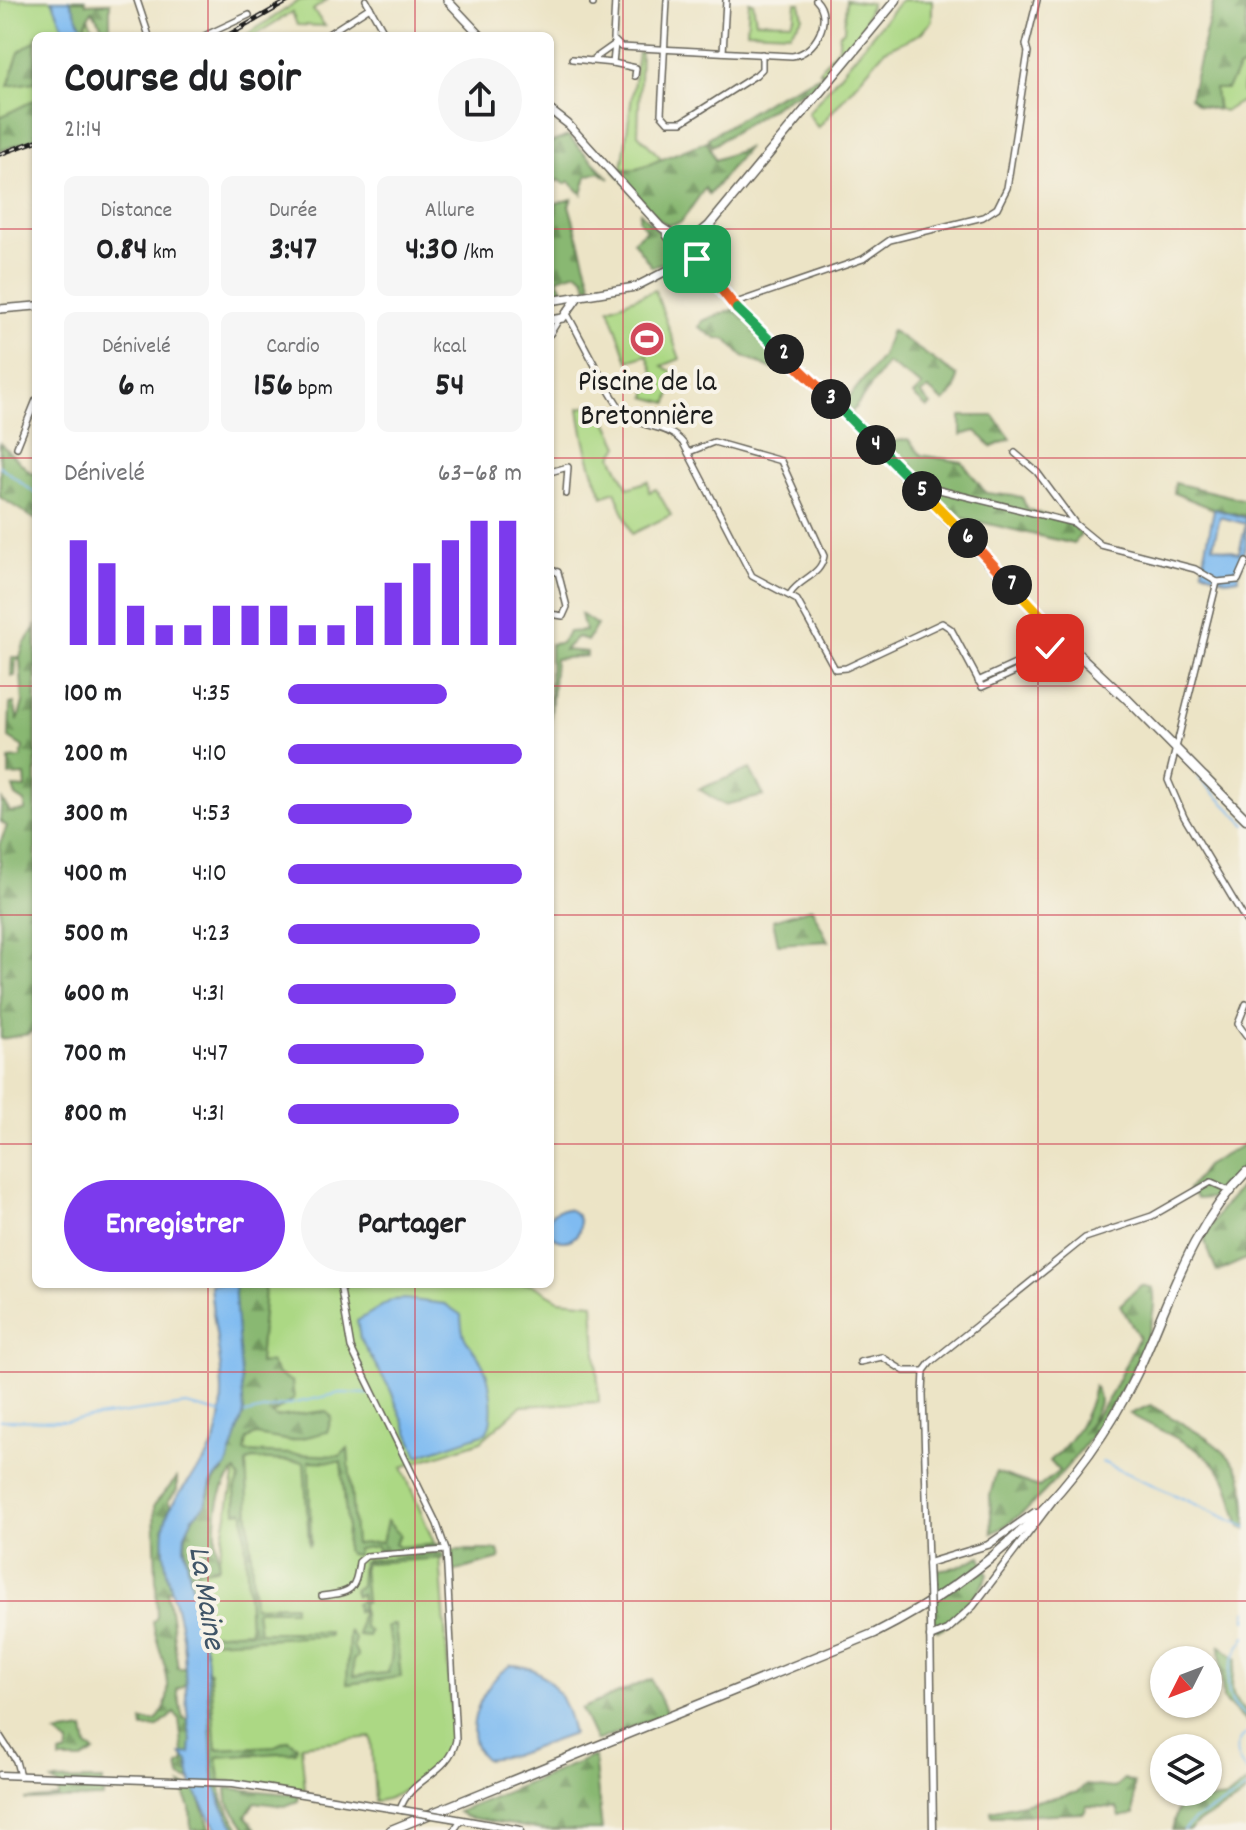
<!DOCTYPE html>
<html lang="fr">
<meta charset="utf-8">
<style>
:root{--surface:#fff;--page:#f6f6f6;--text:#202124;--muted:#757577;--accent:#7c3aed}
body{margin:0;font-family:Dekko,sans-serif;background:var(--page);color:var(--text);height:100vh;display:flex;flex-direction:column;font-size:30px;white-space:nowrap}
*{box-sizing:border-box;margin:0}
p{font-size:26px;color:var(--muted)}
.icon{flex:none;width:44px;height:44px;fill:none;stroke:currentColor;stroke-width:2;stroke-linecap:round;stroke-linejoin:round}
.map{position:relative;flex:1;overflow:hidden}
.drawer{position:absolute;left:32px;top:32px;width:522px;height:1256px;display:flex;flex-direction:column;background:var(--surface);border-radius:12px;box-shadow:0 2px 6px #0004}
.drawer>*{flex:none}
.needle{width:52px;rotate:228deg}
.buttons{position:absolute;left:1150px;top:1646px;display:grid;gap:16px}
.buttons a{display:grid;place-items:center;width:72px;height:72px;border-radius:50%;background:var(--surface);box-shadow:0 2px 6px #0004;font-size:40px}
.pin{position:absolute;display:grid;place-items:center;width:68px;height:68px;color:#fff;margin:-34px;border-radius:16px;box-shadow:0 4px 12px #0006}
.km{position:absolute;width:40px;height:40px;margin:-20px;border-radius:50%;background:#222;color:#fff;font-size:22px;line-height:40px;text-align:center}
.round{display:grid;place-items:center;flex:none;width:84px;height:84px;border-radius:42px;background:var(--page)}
.headline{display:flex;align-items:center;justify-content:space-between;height:136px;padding:0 32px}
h1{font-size:44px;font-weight:700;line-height:60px}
.figures{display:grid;grid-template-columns:repeat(3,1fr);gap:12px;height:136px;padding:8px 32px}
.figures div{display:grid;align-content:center;border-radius:12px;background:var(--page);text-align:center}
.figures b{font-size:34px;font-weight:700}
.figures small{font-size:22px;font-weight:400}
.figures p{font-size:22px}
.chart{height:224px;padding:16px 32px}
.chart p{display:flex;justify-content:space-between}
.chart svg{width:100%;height:144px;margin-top:8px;stroke:var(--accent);stroke-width:6}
.cta{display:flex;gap:16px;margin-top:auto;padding:16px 32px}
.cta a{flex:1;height:92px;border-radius:48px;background:var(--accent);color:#fff;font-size:32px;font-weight:700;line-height:92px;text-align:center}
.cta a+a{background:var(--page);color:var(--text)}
ul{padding:0 32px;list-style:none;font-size:26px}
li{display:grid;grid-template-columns:128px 96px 1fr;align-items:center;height:60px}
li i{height:20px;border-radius:10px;background:var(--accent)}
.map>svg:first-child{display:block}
</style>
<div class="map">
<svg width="1246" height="1830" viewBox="0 0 1246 1830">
<defs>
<pattern id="forest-firs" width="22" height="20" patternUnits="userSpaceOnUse" patternTransform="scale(2)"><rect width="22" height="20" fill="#89b872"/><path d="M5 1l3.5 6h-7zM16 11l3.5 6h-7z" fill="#6f955d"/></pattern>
</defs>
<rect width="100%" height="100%" fill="#f7f3e8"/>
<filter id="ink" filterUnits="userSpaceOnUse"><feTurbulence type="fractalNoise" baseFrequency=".0125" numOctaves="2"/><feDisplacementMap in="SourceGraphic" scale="16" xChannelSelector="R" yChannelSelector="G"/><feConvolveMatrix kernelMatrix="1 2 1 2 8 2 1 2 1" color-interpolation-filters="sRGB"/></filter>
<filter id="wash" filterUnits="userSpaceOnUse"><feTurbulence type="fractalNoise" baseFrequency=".006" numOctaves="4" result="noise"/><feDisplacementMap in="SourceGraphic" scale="32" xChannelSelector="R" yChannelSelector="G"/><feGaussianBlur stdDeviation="1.8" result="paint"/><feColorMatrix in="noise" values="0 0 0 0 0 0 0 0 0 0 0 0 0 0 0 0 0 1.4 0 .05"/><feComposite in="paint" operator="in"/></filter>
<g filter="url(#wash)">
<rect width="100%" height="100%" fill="#ece4c6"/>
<g fill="#acd884" stroke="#647a50" stroke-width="2">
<polygon points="0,0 81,0 96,36 36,36 36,138 0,151"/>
<polygon points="300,0 327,0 313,10 325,26 297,25 292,12 253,36 245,36"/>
<polygon points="846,0 871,3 863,28 825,74 819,71 839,46 839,34 844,30"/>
<polygon points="901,0 932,0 932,21 920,34 885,50 818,128 808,113"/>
<polygon points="749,2 753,2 756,21 791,22 795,16 796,3 800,3 803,17 790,33 747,31"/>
<polygon points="638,52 641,52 638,134 662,159 637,169 622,169"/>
<polygon points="1246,65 1246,84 1243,83 1242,93 1246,94 1246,106 1240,102 1225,111 1218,109 1214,88 1227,88 1238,69"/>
<polygon points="655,290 680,359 662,366 676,374 668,403 646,397 653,371 647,355 628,361 609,308"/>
<path d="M599 404 619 446 612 456 628 488 648 481 649 492 656 489 671 515 632 534 615 491 603 496C589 466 583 439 579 408Z"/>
<path d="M253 1284H531L559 1300 593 1303 599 1402 521 1406 481 1441 402 1467 440 1557 453 1736C446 1761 401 1801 375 1801L371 1737 301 1745 305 1789 216 1780 206 1654 189 1573 217 1568 256 1360Z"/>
</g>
<g fill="url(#forest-firs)" stroke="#526a47" stroke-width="2">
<polygon points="69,0 85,0 86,4 110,3 110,36 100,36 102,26 92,11 85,24 91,36 85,36"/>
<polygon points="1214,0 1246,0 1246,65 1238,69 1227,89 1215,89 1217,110 1198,105 1190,97"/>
<polygon points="36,40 35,82 8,86 19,52"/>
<polygon points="823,74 816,86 789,97 712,146 708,138 773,98"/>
<polygon points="36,99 36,138 0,151 0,117"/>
<polygon points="568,136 610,179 599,172 587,176 582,194 569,181 565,184 559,180 550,184 550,143"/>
<polygon points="707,141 715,160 747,148 709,195 705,188 681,222 669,225 661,221 614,171 637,169"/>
<polygon points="572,199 569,205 592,286 587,286 584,277 577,272 557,278 565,293 598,291 550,295 550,218 556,214 556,203"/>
<polygon points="640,212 670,244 666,266 661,263 652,267 633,241 646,230 639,220"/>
<polygon points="734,309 788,363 779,372 741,355 726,339 717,339 699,327 702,321"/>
<polygon points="891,330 957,376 956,389 944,402 928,389 921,394 931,405 927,408 913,395 922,386 887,363 852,412 843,405 882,356"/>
<polygon points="961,416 994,416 1011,439 992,447 976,431 961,435"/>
<polygon points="908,439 921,455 962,462 986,493 1022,497 1027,509 1072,524 1081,534 1074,544 946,514 877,444"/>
<polygon points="0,443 32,474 36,469 36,520 0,497"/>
<polygon points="1175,483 1246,500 1246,516 1211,508 1174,493"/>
<polygon points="581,614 597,625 587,641 577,637 564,650 587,652 587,656 555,659 550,726 550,644 561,643 569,632 585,631"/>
<polygon points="36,626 36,1029 28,1034 1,1039 0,843 7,826 0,821 2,800 10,812 25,811 25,802 16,796 13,787 26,788 25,775 9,776 9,759 21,758 23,747 9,738 10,704 14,703 18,721 23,702 20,659 16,660 15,676 11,676 12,657 20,657 24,644"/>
<polygon points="750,769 764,796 724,805 699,789"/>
<polygon points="812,908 828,941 778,944 773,920"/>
<polygon points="1246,1143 1246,1165 1211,1198 1197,1199 1188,1190 1206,1166"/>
<polygon points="1246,1180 1246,1259 1217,1272 1204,1239 1220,1211"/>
<path d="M229 1284H263L265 1289 259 1364 270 1362 278 1374 292 1382 294 1399 272 1414 276 1417 325 1411 332 1417 327 1432 291 1441 256 1435 247 1439 245 1452 340 1456 348 1448 355 1544 382 1542 387 1521 400 1535 395 1544 399 1547 440 1544 441 1548 379 1553 377 1546 357 1549V1555L349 1554 346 1550 347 1524 341 1462 309 1461 311 1544 309 1545 304 1462 252 1459 246 1463 254 1606 294 1605V1610H256L259 1632H329V1636L208 1641V1634L250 1631 244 1515 243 1511 236 1512 235 1489 240 1479 236 1471C212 1491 214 1536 219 1566L189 1573C185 1554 181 1536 193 1518 196 1513 203 1509 205 1503 213 1489 209 1481 224 1472Z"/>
<path d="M1141 1285 1153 1288C1167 1351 1049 1508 992 1533L990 1496 996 1472 1039 1487 1059 1471 1050 1461C1073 1441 1088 1416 1094 1386 1106 1403 1093 1414 1086 1430L1110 1396 1139 1337 1120 1305Z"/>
<path d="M1151 1405C1178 1423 1225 1442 1240 1473 1246 1489 1246 1511 1246 1529L1240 1527C1235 1512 1232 1491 1225 1478 1205 1445 1161 1433 1130 1414Z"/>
<path d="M177 1478V1490L168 1501 170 1506 163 1530 176 1504 179 1507 173 1588 167 1592C172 1618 174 1642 178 1668H188V1682L177 1690 183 1718 190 1721 197 1773 188 1780 180 1777 178 1765 184 1762 179 1719 174 1713 158 1727 143 1728 142 1721H156C183 1689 157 1655 153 1622L157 1617 154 1505Z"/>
<polygon points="450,1550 498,1550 500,1559 452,1572"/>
<polygon points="443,1553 444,1558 366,1563 363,1567 366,1602 362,1604 364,1626 370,1632 368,1636 358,1635 361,1610 357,1612 356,1603 362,1601 361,1594 356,1596 354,1590 360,1586 362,1563 367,1560"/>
<path d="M981 1556 988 1575C977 1595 960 1622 938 1630L934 1626 935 1570 958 1567Z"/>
<path d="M390 1624 395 1625 401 1677 347 1684 349 1631 355 1639 353 1646 358 1656 353 1660 354 1676 387 1673C395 1655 392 1641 386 1628Z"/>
<path d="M1220 1645 1237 1659C1231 1679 1227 1698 1246 1711V1722L1223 1699Z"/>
<path d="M204 1671 210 1672 216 1749 275 1746 288 1740 297 1746 296 1752 217 1757 223 1801 241 1830H234C205 1782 208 1726 204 1671Z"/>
<polygon points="651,1679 667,1713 596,1741 581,1709"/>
<polygon points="84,1730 87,1747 95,1752 82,1760 60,1760 60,1755 67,1753 69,1744 56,1734"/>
<polygon points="594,1756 602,1830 543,1830 466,1817 458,1812"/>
<polygon points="1124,1779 1134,1783 1134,1814 1120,1817 1117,1808 1087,1806 1084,1813 992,1816 991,1811 1078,1792 1085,1785 1114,1788"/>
<polygon points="103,1780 103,1798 25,1800 58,1797 58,1786 52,1781"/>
<path d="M1246 1783V1793C1230 1810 1207 1812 1190 1830H1172L1181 1792H1191L1195 1802 1227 1798Z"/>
<polygon points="181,1785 196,1789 211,1830 191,1830 190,1808"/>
<polygon points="227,1788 299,1795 298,1801 285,1806 255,1802 246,1816 257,1830 247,1830 228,1802"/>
</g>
<g fill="#7fbbf1" stroke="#4e6c86" stroke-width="2">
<polygon points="52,0 70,0 86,36 67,36"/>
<polygon points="1214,509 1246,518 1246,524 1220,517 1213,546 1239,553 1246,524 1246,545 1238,578 1226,580 1202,570"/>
<circle cx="564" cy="1225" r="16"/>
<path d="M210 1284H234L244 1413 227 1466 212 1481 205 1505 193 1517 185 1534 184 1547 206 1654 213 1772 221 1805 237 1830H217L192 1786 188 1761 181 1754 190 1753 191 1740C184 1708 187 1675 183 1643 179 1604 160 1569 164 1529 167 1495 204 1472 215 1441 232 1390 213 1335 210 1284Z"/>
<path d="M404 1299 445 1304 461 1315C462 1347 471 1341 483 1365 491 1381 496 1418 486 1433L418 1456 390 1389 360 1339 357 1321 392 1300Z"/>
<path d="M511 1665C550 1666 567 1701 573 1734L512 1756 485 1759C457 1735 484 1680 511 1665Z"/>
</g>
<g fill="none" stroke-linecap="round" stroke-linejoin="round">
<g stroke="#7fbbf1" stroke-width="2">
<polyline points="771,347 806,383"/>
<polyline points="0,466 36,494"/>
<polyline points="1198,777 1246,825"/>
<polyline points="245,1414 341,1393 369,1394"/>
<polyline points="0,1420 66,1421 186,1405 223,1414"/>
<polyline points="1102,1462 1246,1527"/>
<polyline points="1246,1611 1246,1620"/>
<path d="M1246 1636C1229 1660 1216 1698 1246 1716"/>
<path d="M1246 1734C1231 1744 1236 1760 1246 1772"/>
<path d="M1184 1830C1202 1809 1226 1807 1246 1789"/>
</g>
</g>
</g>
<g filter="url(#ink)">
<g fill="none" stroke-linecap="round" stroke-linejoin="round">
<defs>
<g id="minor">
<polyline points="137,0 149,36"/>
<polyline points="366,0 386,36"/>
<path d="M615 0 613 39 621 47 792 56C815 54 834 18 816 0"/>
<polyline points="667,0 661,114 668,122 682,122 756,75 762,69 762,54"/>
<polyline points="593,4 593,0"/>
<polyline points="204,36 249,15"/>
<polyline points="325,36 370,7"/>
<polyline points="723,52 726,0"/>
<polyline points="572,59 613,63 615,44 591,61"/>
<polyline points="613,63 636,68 635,76"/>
<polyline points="733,304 863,259 890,240 983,217 997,208 1007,188 1028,52 1026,45 1037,0"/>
<path d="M566 312C577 330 615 408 627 416 645 429 667 424 683 443L752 576 797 600 835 669 846 668 942 623 951 629 982 687 1069 647"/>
<polyline points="550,334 558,321"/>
<polyline points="17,447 36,400"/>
<path d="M689 452 714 442 781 461 824 556C821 576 800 578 790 594"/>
<polyline points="1015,453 1037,472 1074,522"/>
<polyline points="550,472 568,467 566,494"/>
<polyline points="918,488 927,487 1074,523 1101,545 1195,569 1217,582"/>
<polyline points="550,570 558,572 567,607 563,616 550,614"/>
<polyline points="1217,582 1168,780 1184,817 1246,921"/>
<polyline points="1217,582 1238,580 1246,562"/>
<polyline points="978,681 1050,648 1066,636"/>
<polyline points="1246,1004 1238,1024 1246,1035"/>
<path d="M340 1284 351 1348 437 1524 446 1550 456 1740C449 1775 409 1778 400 1810"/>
<polyline points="860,1362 882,1357 904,1371 924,1371"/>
<polyline points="928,1563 923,1394 924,1371 930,1363 1085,1238 1152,1216 1211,1182 1229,1190"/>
<path d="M322 1596C352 1592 355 1591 359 1562L366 1556 446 1550"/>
<polyline points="0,1736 16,1761 20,1776"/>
<polyline points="454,1830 461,1820"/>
</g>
<g id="tertiary">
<polyline points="929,1587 928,1563 988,1545 1035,1512"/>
<polyline points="930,1618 933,1830"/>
<polyline points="930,1637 947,1630 973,1606 1054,1499"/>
<polyline points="0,1775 233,1783 402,1810"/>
<polyline points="451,1818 520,1830"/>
</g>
<g id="secondary">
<polyline points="447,0 481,36"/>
<polyline points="550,110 568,124 661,227 682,241"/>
<polyline points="667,235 675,247"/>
<polyline points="550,301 635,287 680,264"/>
<polyline points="0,309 36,306"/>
<polyline points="550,320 563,318 578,297"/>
</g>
<g id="primary">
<circle cx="686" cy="253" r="13"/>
<polyline points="691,241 709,226 896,0"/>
<polyline points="697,259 732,304 841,409 1062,639 1124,697"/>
<polyline points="1122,694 1206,779"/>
<polyline points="1204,777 1246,819"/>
<path d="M391 1830 875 1633C988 1576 1082 1488 1137 1373 1170 1301 1189 1230 1246 1172"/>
</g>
</defs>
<use href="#minor" stroke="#656258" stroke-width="8"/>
<use href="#tertiary" stroke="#656258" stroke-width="9"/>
<use href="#secondary" stroke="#656258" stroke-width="10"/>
<use href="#primary" stroke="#656258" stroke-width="11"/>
<use href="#minor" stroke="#fff" stroke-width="5"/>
<use href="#tertiary" stroke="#fff" stroke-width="6"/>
<use href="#secondary" stroke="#fff" stroke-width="7"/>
<use href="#primary" stroke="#fff" stroke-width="8"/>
<defs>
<g id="rail">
<polyline points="227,36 290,0"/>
<polyline points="0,154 36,141"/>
</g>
</defs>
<use href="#rail" stroke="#1c1c1c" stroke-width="5"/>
<use href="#rail" stroke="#f7f3e8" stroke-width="2" stroke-dasharray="6" stroke-linecap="butt"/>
<defs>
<g id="tertiary-bridge">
<polyline points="929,1587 930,1618"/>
<polyline points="402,1810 451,1818"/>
</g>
</defs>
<use href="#tertiary-bridge" stroke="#656258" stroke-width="9" stroke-linecap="butt"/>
<use href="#tertiary-bridge" stroke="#fff" stroke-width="6"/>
</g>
</g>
<g fill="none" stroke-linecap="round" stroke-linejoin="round" filter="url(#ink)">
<defs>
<polyline id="split-1" points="697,259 737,309"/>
<polyline id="split-2" points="737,309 784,354"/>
<polyline id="split-3" points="784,354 831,399"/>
<polyline id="split-4" points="831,399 876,445"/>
<polyline id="split-5" points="876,445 922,491"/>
<polyline id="split-6" points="922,491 968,538"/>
<polyline id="split-7" points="968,538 1012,585"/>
<polyline id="split-8" points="1012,585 1056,632"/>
<polyline id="split-9" points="1050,648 1062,639 1056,632"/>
</defs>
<use href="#split-1" stroke="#fff" stroke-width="16"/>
<use href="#split-2" stroke="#fff" stroke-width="16"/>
<use href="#split-3" stroke="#fff" stroke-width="16"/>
<use href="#split-4" stroke="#fff" stroke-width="16"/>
<use href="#split-5" stroke="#fff" stroke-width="16"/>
<use href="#split-6" stroke="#fff" stroke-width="16"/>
<use href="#split-7" stroke="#fff" stroke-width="16"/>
<use href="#split-8" stroke="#fff" stroke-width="16"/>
<use href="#split-9" stroke="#fff" stroke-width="16"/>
<use href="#split-1" stroke="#f0652b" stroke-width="10"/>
<use href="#split-2" stroke="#22a559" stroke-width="10"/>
<use href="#split-3" stroke="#f0652b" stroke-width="10"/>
<use href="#split-4" stroke="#22a559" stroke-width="10"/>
<use href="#split-5" stroke="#22a559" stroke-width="10"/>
<use href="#split-6" stroke="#f5b400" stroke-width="10"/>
<use href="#split-7" stroke="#f0652b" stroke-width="10"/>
<use href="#split-8" stroke="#f5b400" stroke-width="10"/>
<use href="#split-9" stroke="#f5b400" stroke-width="10"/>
</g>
<path fill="none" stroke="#d1495b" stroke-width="2" stroke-opacity="0.55" d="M208 0V36M415 0V36M623 0V1830M831 0V1830M1038 0V1830M0 229H36M550 229H1246M0 458H36M550 458H1246M0 686H36M550 686H1246M0 915H36M550 915H1246M0 1144H36M550 1144H1246M208 1284V1830M415 1284V1830M0 1372H1246M0 1601H1246"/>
<defs>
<symbol id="stadium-disc" viewBox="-11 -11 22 22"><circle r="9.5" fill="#d1495b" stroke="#f7f3e8"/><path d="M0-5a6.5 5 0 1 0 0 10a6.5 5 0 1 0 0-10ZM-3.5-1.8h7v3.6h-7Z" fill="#fff"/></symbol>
</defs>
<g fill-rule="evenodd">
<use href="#stadium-disc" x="627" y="319" width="40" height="40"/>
</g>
<g text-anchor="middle" stroke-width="8" stroke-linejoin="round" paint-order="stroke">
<g font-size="30" fill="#1c1c1c" stroke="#f7f3e8">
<text x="647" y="390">Piscine de la<tspan x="647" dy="34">Bretonnière</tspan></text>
</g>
<g font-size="32" font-style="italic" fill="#3f5467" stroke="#f7f3e8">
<text transform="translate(209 1597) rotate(81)" y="11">La Maine</text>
</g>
</g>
</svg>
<div class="buttons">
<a><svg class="needle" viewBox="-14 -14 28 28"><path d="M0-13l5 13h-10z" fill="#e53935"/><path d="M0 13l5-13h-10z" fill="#757577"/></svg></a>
<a><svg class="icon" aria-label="layers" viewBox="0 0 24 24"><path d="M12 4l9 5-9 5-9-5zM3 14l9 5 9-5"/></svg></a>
</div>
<div class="pin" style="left:697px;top:259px;background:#1e9e55"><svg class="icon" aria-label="arrive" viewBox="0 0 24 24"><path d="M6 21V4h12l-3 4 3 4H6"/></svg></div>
<div class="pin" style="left:1050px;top:648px;background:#d93025"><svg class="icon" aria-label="check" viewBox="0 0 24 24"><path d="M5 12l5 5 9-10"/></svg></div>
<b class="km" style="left:784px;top:354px">2</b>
<b class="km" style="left:831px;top:399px">3</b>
<b class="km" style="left:876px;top:445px">4</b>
<b class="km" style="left:922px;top:491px">5</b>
<b class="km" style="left:968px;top:538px">6</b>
<b class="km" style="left:1012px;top:585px">7</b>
<section class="drawer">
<div class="headline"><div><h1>Course du soir</h1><p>21:14</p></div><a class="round"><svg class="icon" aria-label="share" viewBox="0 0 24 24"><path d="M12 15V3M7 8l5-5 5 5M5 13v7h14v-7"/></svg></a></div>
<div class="figures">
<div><p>Distance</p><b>0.84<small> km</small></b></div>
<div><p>Durée</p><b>3:47</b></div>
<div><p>Allure</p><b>4:30<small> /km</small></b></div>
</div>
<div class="figures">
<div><p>Dénivelé</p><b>6<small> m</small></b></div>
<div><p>Cardio</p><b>156<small> bpm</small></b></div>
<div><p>kcal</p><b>54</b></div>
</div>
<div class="chart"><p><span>Dénivelé</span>63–68 m</p>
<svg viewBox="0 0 160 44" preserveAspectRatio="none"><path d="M5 44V12M15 44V19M25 44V32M35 44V38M45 44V38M55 44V32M65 44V32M75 44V32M85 44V38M95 44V38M105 44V32M115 44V25M125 44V19M135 44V12M145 44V6M155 44V6"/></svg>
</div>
<ul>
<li><b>100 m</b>4:35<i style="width:68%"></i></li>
<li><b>200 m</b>4:10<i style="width:100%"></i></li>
<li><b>300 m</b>4:53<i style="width:53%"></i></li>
<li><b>400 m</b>4:10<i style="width:100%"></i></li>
<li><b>500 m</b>4:23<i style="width:82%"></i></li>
<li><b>600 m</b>4:31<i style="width:72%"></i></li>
<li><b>700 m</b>4:47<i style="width:58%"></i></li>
<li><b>800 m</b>4:31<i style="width:73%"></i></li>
</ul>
<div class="cta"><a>Enregistrer</a><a>Partager</a></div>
</section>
</div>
